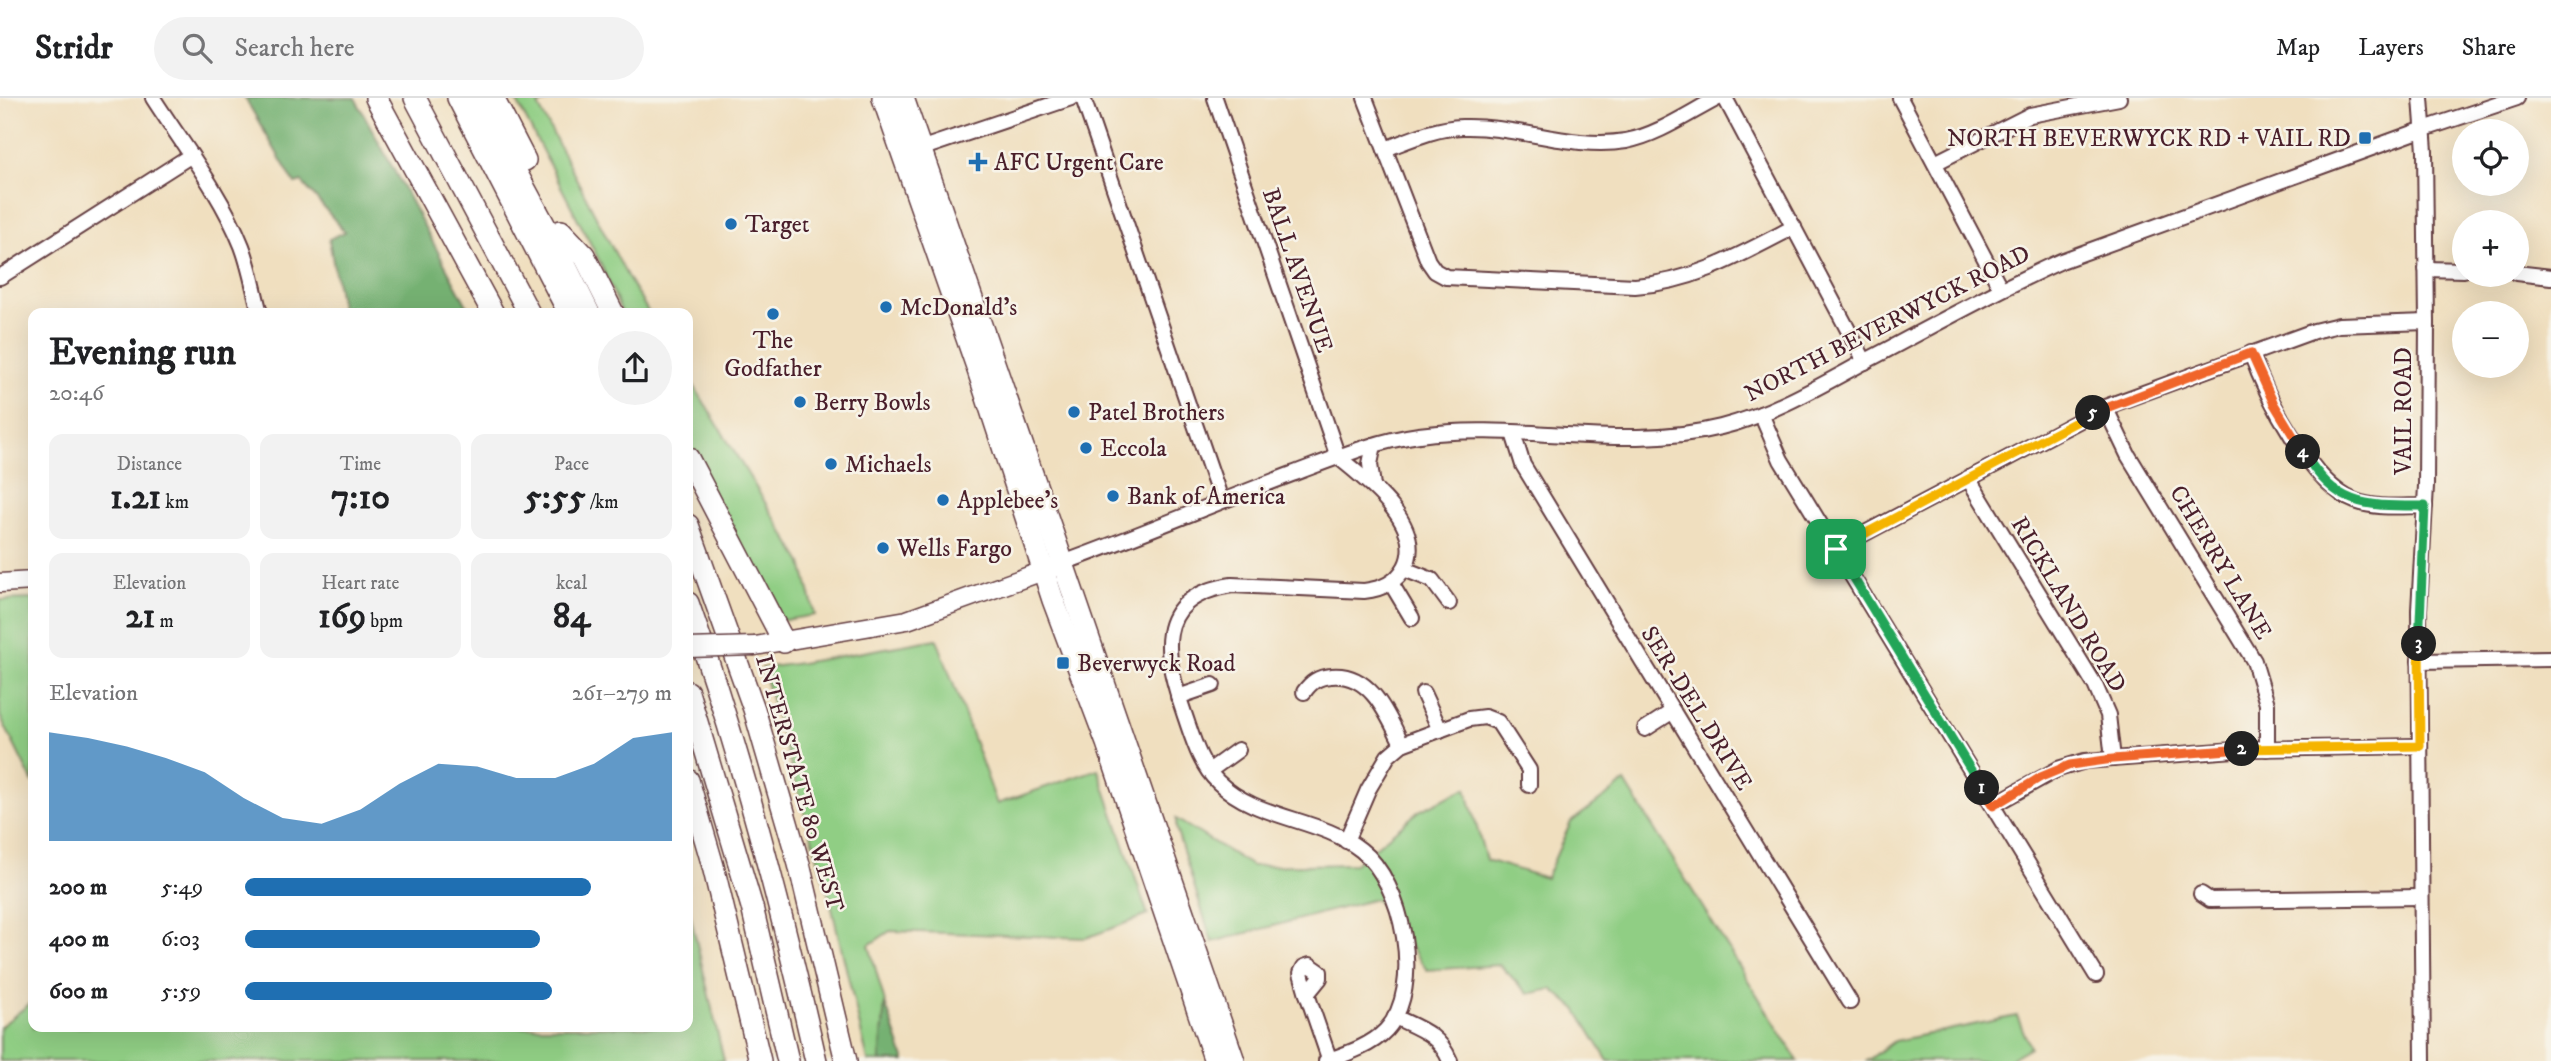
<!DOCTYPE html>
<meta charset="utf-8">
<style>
:root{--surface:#fff;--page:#f2f2f2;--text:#202124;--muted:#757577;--line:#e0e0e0;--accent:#1f6fb2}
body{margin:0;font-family:"IM FELL DW Pica",serif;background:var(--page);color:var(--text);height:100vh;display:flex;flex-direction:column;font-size:26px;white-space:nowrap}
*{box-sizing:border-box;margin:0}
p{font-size:23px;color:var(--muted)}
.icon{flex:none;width:38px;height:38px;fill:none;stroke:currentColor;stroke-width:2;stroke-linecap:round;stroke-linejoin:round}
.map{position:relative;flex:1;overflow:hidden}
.panel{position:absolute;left:28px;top:210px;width:665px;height:724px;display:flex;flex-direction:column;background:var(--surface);border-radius:14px;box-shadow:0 7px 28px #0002}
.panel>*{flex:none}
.controls{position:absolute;left:2452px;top:21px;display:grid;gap:14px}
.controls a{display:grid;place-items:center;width:77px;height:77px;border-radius:50%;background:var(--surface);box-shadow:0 7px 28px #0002;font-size:35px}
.pin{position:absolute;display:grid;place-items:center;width:60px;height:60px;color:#fff;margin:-30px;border-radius:14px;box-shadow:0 4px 10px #0006}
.km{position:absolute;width:35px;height:35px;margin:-18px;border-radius:50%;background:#222;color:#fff;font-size:19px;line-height:35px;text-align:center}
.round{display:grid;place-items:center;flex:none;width:74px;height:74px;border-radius:37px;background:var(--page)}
.overview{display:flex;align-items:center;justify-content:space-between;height:119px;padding:0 21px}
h1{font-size:38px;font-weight:700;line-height:52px}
.metrics{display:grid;grid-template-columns:repeat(3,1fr);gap:10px;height:119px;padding:7px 21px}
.metrics div{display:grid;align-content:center;border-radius:14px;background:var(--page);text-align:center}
.metrics b{font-size:35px;font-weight:700}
.metrics small{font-size:19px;font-weight:400}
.metrics p{font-size:19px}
.chart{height:196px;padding:14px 21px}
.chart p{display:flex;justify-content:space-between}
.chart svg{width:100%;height:126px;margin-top:7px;fill:var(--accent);opacity:.7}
ul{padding:0 21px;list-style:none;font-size:23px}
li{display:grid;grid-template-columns:112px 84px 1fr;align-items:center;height:52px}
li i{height:18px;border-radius:9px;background:var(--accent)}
header{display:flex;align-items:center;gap:42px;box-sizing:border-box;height:98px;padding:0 35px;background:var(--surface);border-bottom:2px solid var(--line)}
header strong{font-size:33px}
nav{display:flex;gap:38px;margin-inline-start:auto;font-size:24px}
.search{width:490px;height:63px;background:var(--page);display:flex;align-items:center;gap:18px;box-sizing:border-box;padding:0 24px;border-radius:38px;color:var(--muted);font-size:26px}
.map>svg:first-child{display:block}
</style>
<header>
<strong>Stridr</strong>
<div class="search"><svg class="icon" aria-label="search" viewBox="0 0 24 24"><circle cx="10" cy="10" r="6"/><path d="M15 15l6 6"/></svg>Search here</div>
<nav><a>Map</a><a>Layers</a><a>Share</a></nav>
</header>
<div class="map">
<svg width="2551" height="963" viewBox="0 0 2551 963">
<rect width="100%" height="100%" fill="#f7f3e8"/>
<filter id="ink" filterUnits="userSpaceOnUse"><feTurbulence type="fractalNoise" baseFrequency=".0143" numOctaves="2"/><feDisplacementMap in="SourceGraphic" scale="14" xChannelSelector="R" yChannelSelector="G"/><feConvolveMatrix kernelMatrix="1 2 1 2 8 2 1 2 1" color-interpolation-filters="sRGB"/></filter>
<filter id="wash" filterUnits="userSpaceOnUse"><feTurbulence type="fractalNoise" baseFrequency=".00686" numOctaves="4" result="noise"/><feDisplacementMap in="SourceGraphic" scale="28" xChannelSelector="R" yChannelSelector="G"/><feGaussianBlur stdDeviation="1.57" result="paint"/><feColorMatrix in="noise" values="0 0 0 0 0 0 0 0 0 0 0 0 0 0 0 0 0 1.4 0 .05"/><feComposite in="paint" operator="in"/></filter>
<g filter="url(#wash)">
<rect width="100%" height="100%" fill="#f0dfbf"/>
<g fill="#90ce84" stroke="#6d7658" stroke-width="2">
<polygon points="515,0 556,0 538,7 628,180 649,215 622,215 599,162"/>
<polygon points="688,278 802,465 815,517 779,523 688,348"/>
<polygon points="33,501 33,685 0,618 0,502"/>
<polygon points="937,541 997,706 1098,671 1148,817 1086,840 890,833 869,847 885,905 880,963 868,963 829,798 762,570 801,565"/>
<polygon points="1625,684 1798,963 1608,963 1576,911 1552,891 1528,896 1500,867 1427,872 1376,801 1212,844 1176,730 1176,721 1252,768 1355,766 1419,713 1466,690 1486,762 1546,780 1571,724"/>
<polygon points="688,807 724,963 0,963 0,929 33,903 33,929 688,929"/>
<polygon points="2017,918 2030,949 2006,963 1867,963 1894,943"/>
</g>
<g fill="#74b172" stroke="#5f684e" stroke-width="2">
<polygon points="245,0 355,0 471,215 342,215 329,141 345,134 302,84 295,86"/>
<polygon points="885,905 905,963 880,963"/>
</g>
</g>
<g filter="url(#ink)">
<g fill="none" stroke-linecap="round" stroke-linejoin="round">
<defs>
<g id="minor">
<path d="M153 0C183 47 221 95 242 148 250 169 254 193 260 215"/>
<polyline points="1083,0 1221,402"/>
<polyline points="1215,0 1338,359"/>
<path d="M1365 0 1428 163 1435 173 1446 179 1635 188C1694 184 1742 156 1794 129"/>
<polyline points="1725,0 1865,264"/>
<polyline points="1900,0 2001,191"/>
<polyline points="2421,0 2425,53 2427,224 2426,388 2419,512 2423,963"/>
<polyline points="920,51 1071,0"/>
<path d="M1385 51C1409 42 1435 30 1462 29 1516 27 1572 52 1626 43 1658 37 1689 15 1718 0"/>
<polyline points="1935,65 2030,17 2119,0"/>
<polyline points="2426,171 2464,172"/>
<polyline points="2516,175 2551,179"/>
<polyline points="0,179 190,58"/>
<path d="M2251 255C2266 298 2312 387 2355 403 2377 411 2402 408 2425 408"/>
<polyline points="2105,309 2128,357 2254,563 2267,606 2267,651"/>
<polyline points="1761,316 1781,362 2096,877"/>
<polyline points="1513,335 1523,367 1850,904"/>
<polyline points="1968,380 2095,587 2108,617 2113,661"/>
<polyline points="1373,388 1370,366 1374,347"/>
<polyline points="1835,451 2105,309 2314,233 2339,227 2427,224"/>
<path d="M1063 465C1140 437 1215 405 1292 376 1333 361 1375 343 1419 337 1519 323 1621 354 1721 329 1773 316 1820 288 1866 263 1931 229 1994 193 2061 163L2424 31 2517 0"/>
<polyline points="1404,471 1432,482 1449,505"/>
<polyline points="1391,485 1412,520"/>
<polyline points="2419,563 2551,561"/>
<path d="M1304 594C1311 584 1318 579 1331 578 1371 574 1388 618 1402 646"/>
<polyline points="1423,595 1440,632"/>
<polyline points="1178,599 1213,587"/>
<polyline points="1645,631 1673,613"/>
<polyline points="1209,673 1238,652"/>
<polyline points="1993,707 2058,671 2085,663 2248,651 2420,648"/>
<polyline points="1346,743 1368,692 1388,658 1402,646 1469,621 1485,619 1498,624 1529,672 1529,687"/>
<polyline points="2201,796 2210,802 2421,799"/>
<polygon points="1310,867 1320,874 1320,880 1307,896 1301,875 1304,869"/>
<polyline points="1307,896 1330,963"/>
<path d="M1395 919C1420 931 1439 936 1450 963"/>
<path d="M1326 963C1346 956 1371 948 1386 932 1425 890 1403 784 1361 752 1319 719 1257 722 1218 684 1200 667 1193 641 1185 618 1165 560 1149 500 1232 487L1364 493C1382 491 1396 485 1405 469 1427 427 1365 381 1338 359"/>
</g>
<g id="major">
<polyline points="0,485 33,483"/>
<polyline points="755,548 907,522 1054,469"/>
</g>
<g id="highway">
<polyline points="376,0 493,215"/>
<polyline points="415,0 529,215"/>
<polyline points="458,0 569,215"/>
<polyline points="476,0 558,152 589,215"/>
<polyline points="493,0 525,62"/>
<polyline points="883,0 976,266 1053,502 1107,645 1215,963"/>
<polyline points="903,0 1234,963"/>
<polyline points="561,133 584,157 613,215"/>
<polyline points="688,360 784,544"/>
<polyline points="688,427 754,611 799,766 846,963"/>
<path d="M688 505C741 655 781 808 816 963"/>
<polyline points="688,594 752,809 788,963"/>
<polyline points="688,682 713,768 760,963"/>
</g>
</defs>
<use href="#minor" stroke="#633c41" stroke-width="18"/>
<use href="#major" stroke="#633c41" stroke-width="21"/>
<use href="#highway" stroke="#633c41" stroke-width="24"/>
<use href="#minor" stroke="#fff" stroke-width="14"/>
<use href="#major" stroke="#fff" stroke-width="18"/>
<use href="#highway" stroke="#fff" stroke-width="21"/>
<defs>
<polyline id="major-bridge" points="688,550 755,548"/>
</defs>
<use href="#major-bridge" stroke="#633c41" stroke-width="21" stroke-linecap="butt"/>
<use href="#major-bridge" stroke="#fff" stroke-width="18"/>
</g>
</g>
<g fill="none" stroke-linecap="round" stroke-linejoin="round" filter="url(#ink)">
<defs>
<polyline id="split-1" points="1836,451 1982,690"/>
<polyline id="split-2" points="1982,690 1993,708 2041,679 2070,667 2113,661 2242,651"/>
<polyline id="split-3" points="2242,651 2420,648 2419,546"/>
<path id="split-4" d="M2303 354C2338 410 2364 408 2425 408L2419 546"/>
<polyline id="split-5" points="2093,315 2251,255 2274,306 2303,354"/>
<polyline id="split-6" points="1836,451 2093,315"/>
</defs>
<use href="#split-1" stroke="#fff" stroke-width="14"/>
<use href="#split-2" stroke="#fff" stroke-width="14"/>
<use href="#split-3" stroke="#fff" stroke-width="14"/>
<use href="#split-4" stroke="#fff" stroke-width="14"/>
<use href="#split-5" stroke="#fff" stroke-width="14"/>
<use href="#split-6" stroke="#fff" stroke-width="14"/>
<use href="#split-1" stroke="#22a559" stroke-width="9"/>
<use href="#split-2" stroke="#f0652b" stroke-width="9"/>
<use href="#split-3" stroke="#f5b400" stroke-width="9"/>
<use href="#split-4" stroke="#22a559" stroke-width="9"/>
<use href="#split-5" stroke="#f0652b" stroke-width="9"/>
<use href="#split-6" stroke="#f5b400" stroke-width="9"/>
</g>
<g fill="#1f6fb2" stroke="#f7f3e8" stroke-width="2.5">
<rect x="2358" y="33" width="14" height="14" rx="3.5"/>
<path d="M974.5 53.5h7v7h7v7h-7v7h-7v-7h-7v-7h7z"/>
<circle cx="731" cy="126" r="7"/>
<circle cx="886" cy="209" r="7"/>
<circle cx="773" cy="216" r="7"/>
<circle cx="800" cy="304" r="7"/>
<circle cx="1074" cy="314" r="7"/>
<circle cx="1086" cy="350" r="7"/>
<circle cx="831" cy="366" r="7"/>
<circle cx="1113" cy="398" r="7"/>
<circle cx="943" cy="402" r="7"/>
<circle cx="883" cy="450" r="7"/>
<rect x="1056" y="558" width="14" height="14" rx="3.5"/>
</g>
<g text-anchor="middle" stroke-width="5" stroke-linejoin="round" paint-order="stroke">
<g font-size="24" fill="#4a1f2b" stroke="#f7f3e8" text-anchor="start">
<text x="2351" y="48" text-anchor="end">NORTH BEVERWYCK RD + VAIL RD</text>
<text x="994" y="72">AFC Urgent Care</text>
<text x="745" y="134">Target</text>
<text x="900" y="217">McDonald's</text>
<text x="773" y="250" text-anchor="middle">The<tspan x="773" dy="28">Godfather</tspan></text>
<text x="814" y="312">Berry Bowls</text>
<text x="1088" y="322">Patel Brothers</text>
<text x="1100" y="358">Eccola</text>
<text x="845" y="374">Michaels</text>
<text x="1127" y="406">Bank of America</text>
<text x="957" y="410">Applebee's</text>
<text x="897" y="458">Wells Fargo</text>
<text x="1077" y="573">Beverwyck Road</text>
</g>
<g font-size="24" fill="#4a1f2b" stroke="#f7f3e8">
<text transform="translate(1298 172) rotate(71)" y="8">BALL AVENUE</text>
<text transform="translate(1887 225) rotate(-27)" y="8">NORTH BEVERWYCK ROAD</text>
<text transform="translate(2403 313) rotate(-90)" y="8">VAIL ROAD</text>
<text transform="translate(2221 464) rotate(59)" y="8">CHERRY LANE</text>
<text transform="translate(2069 506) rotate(59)" y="8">RICKLAND ROAD</text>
<text transform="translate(1697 610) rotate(58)" y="8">SER-DEL DRIVE</text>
<text transform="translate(800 685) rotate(74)" y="8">INTERSTATE 80 WEST</text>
</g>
</g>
</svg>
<div class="controls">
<a><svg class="icon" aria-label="locate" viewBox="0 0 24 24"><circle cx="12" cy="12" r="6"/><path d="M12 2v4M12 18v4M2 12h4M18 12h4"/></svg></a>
<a>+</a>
<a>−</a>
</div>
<div class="pin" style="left:1836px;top:451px;background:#1e9e55"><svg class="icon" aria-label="arrive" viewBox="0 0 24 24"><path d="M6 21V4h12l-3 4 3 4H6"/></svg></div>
<b class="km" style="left:1982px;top:690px">1</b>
<b class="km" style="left:2242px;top:651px">2</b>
<b class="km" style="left:2419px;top:546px">3</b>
<b class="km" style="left:2303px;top:354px">4</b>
<b class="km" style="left:2093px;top:315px">5</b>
<section class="panel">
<div class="overview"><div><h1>Evening run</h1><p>20:46</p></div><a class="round"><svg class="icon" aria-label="share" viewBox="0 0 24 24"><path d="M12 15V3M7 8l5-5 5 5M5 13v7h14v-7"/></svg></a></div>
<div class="metrics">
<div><p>Distance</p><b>1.21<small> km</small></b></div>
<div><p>Time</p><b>7:10</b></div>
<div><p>Pace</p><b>5:55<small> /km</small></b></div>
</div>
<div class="metrics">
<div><p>Elevation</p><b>21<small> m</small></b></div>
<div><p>Heart rate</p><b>169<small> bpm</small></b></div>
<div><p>kcal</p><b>84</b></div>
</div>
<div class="chart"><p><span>Elevation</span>261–279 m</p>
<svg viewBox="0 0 160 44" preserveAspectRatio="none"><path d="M0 44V6L10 8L20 11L30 15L40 20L50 29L60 36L70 38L80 33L90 24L100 17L110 18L120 22L130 22L140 17L150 8L160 6V44z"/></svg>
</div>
<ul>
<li><b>200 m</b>5:49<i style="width:81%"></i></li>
<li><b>400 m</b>6:03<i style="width:69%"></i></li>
<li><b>600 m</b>5:59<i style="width:72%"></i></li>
</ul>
</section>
</div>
